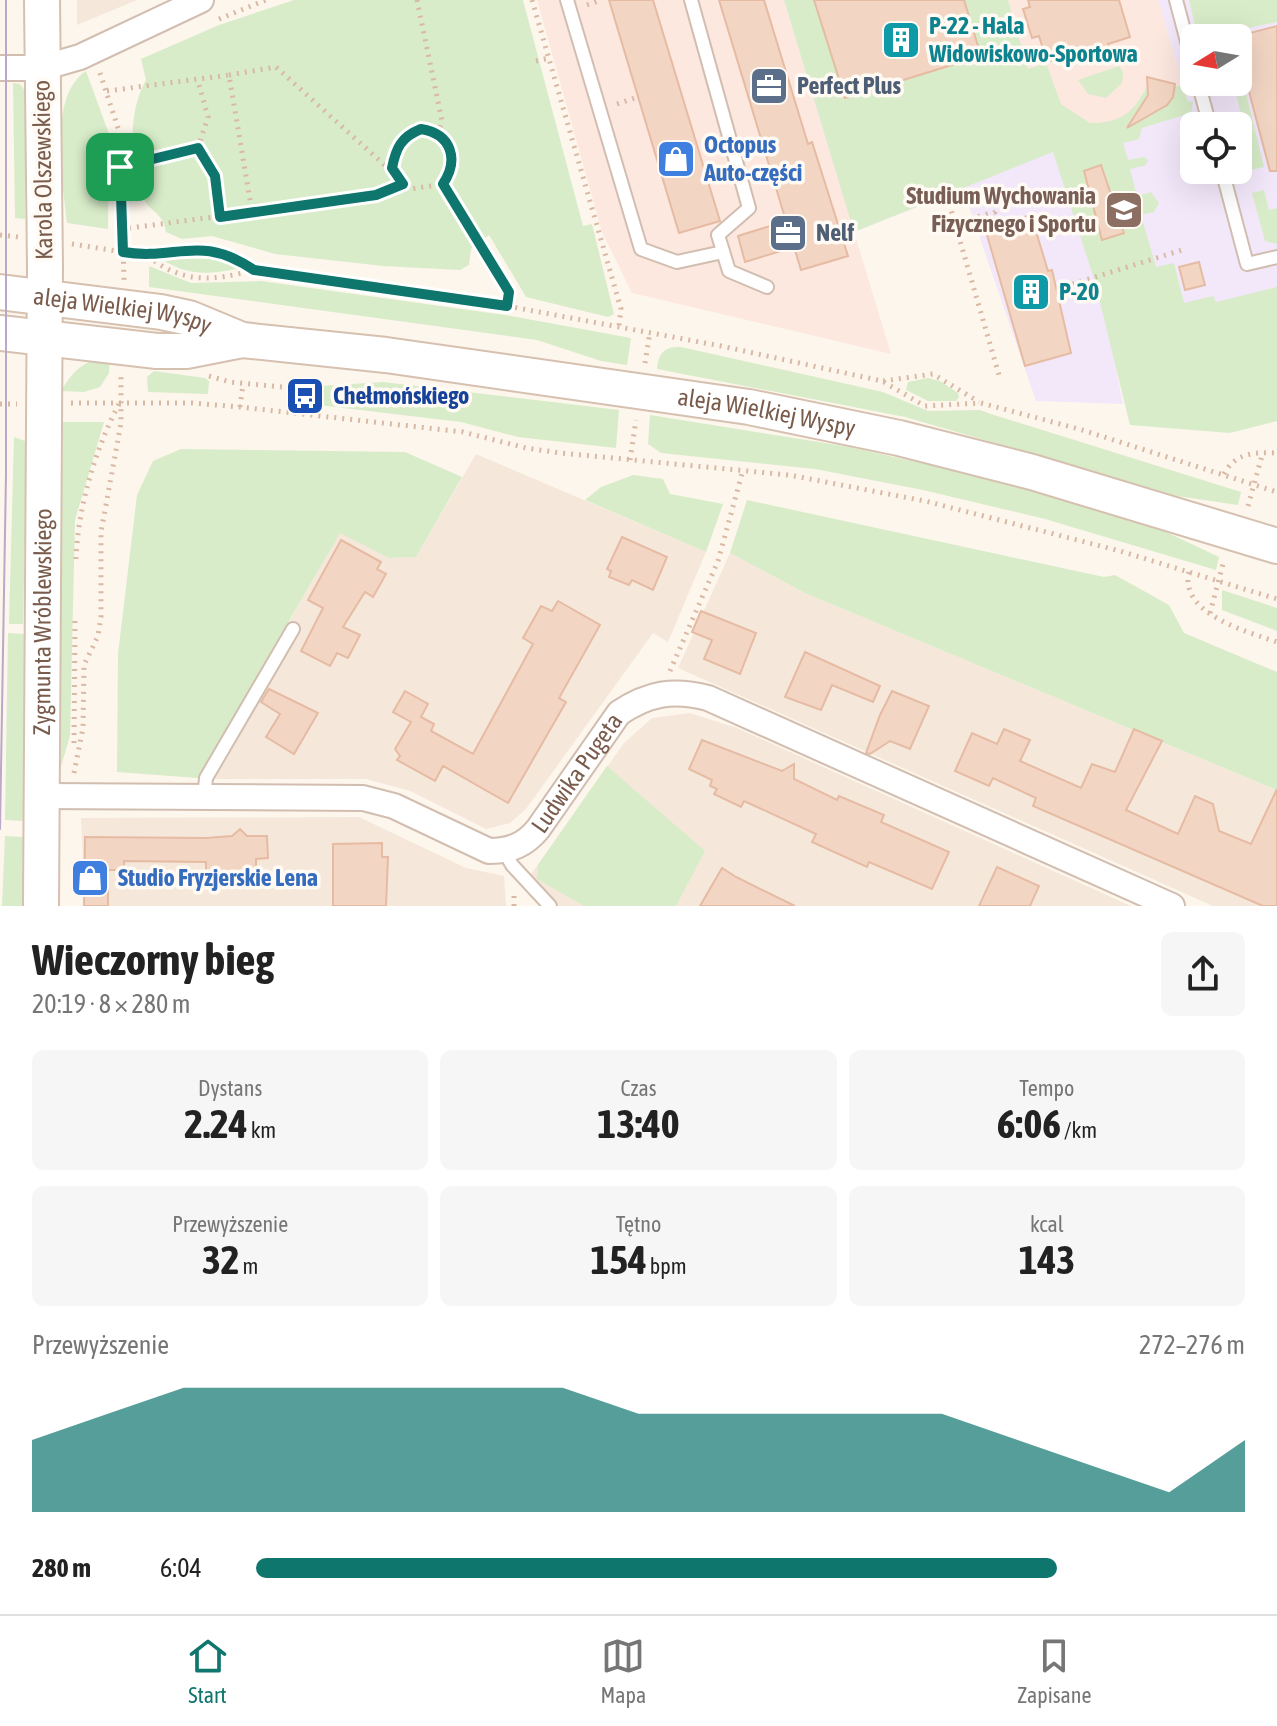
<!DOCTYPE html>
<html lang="pl">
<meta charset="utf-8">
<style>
:root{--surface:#fff;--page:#f6f6f6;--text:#222;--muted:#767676;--line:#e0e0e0;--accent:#0f766e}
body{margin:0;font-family:"Asap Condensed",sans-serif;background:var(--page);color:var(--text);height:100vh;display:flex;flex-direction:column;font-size:30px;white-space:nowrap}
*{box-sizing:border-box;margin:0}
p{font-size:26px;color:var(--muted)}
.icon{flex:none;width:44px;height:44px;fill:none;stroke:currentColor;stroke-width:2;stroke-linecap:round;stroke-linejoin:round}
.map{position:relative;height:906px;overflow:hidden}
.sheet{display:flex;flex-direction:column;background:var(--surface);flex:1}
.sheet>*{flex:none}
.needle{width:52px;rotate:259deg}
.fabs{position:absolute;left:1180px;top:24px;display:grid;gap:16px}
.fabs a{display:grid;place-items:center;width:72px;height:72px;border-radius:12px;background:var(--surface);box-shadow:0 8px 32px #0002;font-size:40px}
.pin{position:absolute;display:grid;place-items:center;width:68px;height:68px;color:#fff;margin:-34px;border-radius:16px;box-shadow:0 4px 12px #0006}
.round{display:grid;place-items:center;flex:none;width:84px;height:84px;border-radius:12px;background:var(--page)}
.summary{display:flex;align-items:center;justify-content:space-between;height:136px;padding:0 32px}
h1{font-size:44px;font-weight:700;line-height:60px}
.stats{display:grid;grid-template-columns:repeat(3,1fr);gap:12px;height:136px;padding:8px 32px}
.stats div{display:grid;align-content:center;border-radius:12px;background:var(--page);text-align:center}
.stats b{font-size:40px;font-weight:700}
.stats small{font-size:22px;font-weight:400}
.stats p{font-size:22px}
.chart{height:224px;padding:16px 32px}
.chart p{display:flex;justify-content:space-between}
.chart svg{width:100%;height:144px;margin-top:8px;fill:var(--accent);opacity:.7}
ul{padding:0 32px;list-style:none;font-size:26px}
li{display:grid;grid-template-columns:128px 96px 1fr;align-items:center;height:60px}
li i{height:20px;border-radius:10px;background:var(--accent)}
.dock{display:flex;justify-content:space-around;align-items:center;height:112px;border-top:2px solid var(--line);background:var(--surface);font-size:22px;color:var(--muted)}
.dock a{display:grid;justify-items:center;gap:4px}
.dock .selected{color:var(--accent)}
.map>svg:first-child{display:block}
</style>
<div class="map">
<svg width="1277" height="906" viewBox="0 0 1277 906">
<rect width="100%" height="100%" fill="#fdf6ec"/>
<g fill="#f5e8da">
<polygon points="77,0 137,0 77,25"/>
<polygon points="476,454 706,552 668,642 653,633 526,809 510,823 486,829 410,791 366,779 215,779 299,631 288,624 340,532 389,558 416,557"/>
<polygon points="730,553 805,593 1277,790 1277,906 1213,906 678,668"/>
<polygon points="690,713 737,728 1131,906 559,906 529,877 624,743 652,718"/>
<polygon points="359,817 466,868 504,876 506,906 85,906 81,818"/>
</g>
<g fill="#fde8e0">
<polygon points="537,0 784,0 891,354 632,293 602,232"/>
<polygon points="1008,0 1158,0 1188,101 1053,152"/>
</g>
<path fill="#f3e8fa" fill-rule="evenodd" d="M784 0H1008L1053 151 1188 101 1158 0H1277V304L1110 336 1123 404 1036 401 963 189 854 232ZM1194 38H1238V82H1194ZM1194 126H1238V170H1194Z"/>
<g fill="#d8ecc9">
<path d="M294 0H523L583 226 592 224 614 314 608 317 526 297 489 235 471 249 469 265 460 270 383 266 275 254 212 236 182 239 166 232C162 210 149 213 143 197 129 164 128 110 146 80L141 59 219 25Z"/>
<path d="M784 0H1008L1028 69 1046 63 1061 104 1090 123C1120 123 1132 114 1146 88L1154 93 1182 85 1188 101 1193 102 1191 113 1142 128 1139 139 1123 143 1128 160 1144 157 1148 160 1146 165 1130 169 1137 196 1151 192 1159 203 1154 212 1141 215 1156 267 1174 263 1184 303 1213 296 1216 302 1277 287V421L1230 433 1130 425 1095 282 1053 152 854 232Z"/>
<polygon points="1189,0 1277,0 1277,22 1198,38"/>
<polygon points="1119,66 1123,72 1122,83 1106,98 1088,94 1078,80"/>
<path d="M86 71 109 134 108 229 67 223C63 181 47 97 86 71Z"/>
<polygon points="13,83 20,84 25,91 25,219 15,218"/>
<polygon points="1244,85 1264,167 1246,171 1238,126 1234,123 1243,121 1234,87"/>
<polygon points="1264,190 1269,210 1277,208 1277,244 1265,241 1252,193"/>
<path d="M195 252 216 255 242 268C211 274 190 277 163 260Z"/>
<polygon points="149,266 191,283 261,281 511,316 631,338 627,365 601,361 537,340 149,287"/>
<path d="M681 347 883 392 928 411 980 410 991 414 1241 492 1238 505 1177 496 905 417 657 369C658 353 665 346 681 347Z"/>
<path d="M110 358 109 373 100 387 84 392 61 391C75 368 84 360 110 358Z"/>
<polygon points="154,371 205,378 209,381 208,394 148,392 147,377"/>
<polygon points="928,378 940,381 958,393 959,397 956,401 928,401 906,390 908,382"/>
<polygon points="383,382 619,410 616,448 518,437 461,422 318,405 319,386"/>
<polygon points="650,415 850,447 1034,489 1147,523 1219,557 1216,570 1045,519 923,490 815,469 661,453 648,444"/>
<polygon points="61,422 104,422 75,520 70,736 59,773 54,772"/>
<polygon points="14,437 25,441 27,450 23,624 9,624"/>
<polygon points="181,449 405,452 462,477 416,557 389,558 340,533 198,778 117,772 118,654 137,495 153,461"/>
<polygon points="633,475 663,479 670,494 723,504 706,552 585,500 601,487"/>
<polygon points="747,500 1104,577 1115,575 1169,605 1184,633 1277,672 1277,790 805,593 730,553"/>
<polygon points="1222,590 1277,608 1277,631 1222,610"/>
<polygon points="8,633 24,634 24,821 5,820"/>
<polygon points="607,766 705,851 676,906 584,906 537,879 538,865"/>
<polygon points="5,836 24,837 23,906 2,906"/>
</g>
<g fill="#f3d5c3" stroke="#e6bba3" stroke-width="2">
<polygon points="609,0 653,0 720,221 679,233"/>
<polygon points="719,0 764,0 808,144 812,142 848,256 801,270 794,247 745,262 738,236 786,221"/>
<polygon points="814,0 964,0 981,56 845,98"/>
<polygon points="1028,0 1119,0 1130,37 1108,44 1110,53 1085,61 1085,51 1047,62 1039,36 1032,38 1023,9 1030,7"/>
<polygon points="1277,26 1277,171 1270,171 1243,69 1238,71 1235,37"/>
<polygon points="1147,77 1175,84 1173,97 1167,105 1127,128 1148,95"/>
<polygon points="1101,165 1124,233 1102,240 1084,171"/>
<polygon points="1031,215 1048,271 1052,270 1071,353 1025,366 985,228"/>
<polygon points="1199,262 1205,285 1185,290 1179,267"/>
<polygon points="622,537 667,557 653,590 632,580 629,585 609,577 611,571 607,569"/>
<polygon points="341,540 381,562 377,569 386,574 373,597 365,592 343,627 360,635 348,658 337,653 330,666 301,651 323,608 308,600"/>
<polygon points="558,601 600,625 559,698 566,702 508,803 443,766 435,781 397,760 400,756 395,749 411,722 393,712 405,691 428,704 421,717 434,724 431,731 473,754 533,644 523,638 541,606 552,611"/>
<polygon points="701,611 756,633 740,674 704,659 712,640 692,632"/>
<polygon points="805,652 880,686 873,702 832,685 821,710 785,697"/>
<polygon points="269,689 318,713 294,754 266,737 280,714 261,702"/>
<polygon points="892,691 929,706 910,749 890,741 870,754 866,753 880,715"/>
<polygon points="1004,729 1030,740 1020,761 1081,788 1092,764 1115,772 1134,729 1162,741 1126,810 1178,834 1195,796 1213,804 1219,831 1251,844 1277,789 1277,906 1263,906 1033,806 1036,798 993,778 989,786 955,771 972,733 997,744"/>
<polygon points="702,740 782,771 794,764 794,779 837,800 839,796 884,815 881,822 949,852 932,889 869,862 867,867 812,842 816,834 744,801 741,807 714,794 717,789 710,786 712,780 689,769"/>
<polygon points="240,829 247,836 267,836 268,858 256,859 256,878 206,879 206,862 124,861 124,870 108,870 108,906 84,906 85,837 206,838 232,836"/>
<polygon points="382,843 382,857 388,857 386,906 333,906 333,844"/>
<polygon points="997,867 1039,886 1030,906 979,906"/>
<polygon points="722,868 736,877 795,906 700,906"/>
</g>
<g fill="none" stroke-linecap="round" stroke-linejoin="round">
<defs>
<g id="lane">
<polyline points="567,0 641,249 677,262 723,252"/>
<polyline points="691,0 749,208 718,235 729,271 767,287"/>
<polyline points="1176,0 1194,68"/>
<polyline points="1198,82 1210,126"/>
<polyline points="1222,170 1247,264 1277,257"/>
<polyline points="204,798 206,778 293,629"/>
<polyline points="504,851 512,865 550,906"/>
</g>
<g id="street">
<polyline points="0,68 42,68 80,57 201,0"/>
<path id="s1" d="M42 796 363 798 394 806 489 851C510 851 525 845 538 829L619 713C649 693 673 689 708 698L1172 906"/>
</g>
<g id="secondary">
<path id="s2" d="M0 292 161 312 189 318 242 340 386 355 749 407 899 438 1032 472 1277 546"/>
<polyline points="0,333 157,351 186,351 242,340"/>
<path id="s3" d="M41 906 45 267 42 0"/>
</g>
</defs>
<use href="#lane" stroke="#d1beb0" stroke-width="16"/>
<use href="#street" stroke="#d1beb0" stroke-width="28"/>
<use href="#secondary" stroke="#d6c0b0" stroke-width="38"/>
<g stroke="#d9b8a5" stroke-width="5" stroke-dasharray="2 6" stroke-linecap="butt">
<polyline points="417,0 442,121 438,134"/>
<polyline points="532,0 621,309 619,326"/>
<polyline points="587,5 601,0"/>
<polyline points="219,19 266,0"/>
<polyline points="536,61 549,58"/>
<polyline points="100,73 120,134 124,280"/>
<path d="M229 75 276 67 411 189 443 184C466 148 435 111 400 142L392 168"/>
<polyline points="107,91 229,75 252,212 122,229"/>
<polyline points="617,104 638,97"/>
<polyline points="198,148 215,176 220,217"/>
<polyline points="120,167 198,148 208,117 198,81"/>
<polyline points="443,184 509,292 507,306"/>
<polyline points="947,196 999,375"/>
<polyline points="252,212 376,195 403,184"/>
<polyline points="955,223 995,212 997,202"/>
<polyline points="0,235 19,237"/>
<polyline points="72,244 148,256 189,248 205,250 223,254 254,270"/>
<path d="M148 256C182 284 213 281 254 270L507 306 721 346 882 381 925 406 981 403 1079 429 1277 492"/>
<polyline points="1057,289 1182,250"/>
<polyline points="645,363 650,332"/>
<polyline points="209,376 230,382 313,390 310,415"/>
<polyline points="883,381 933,374 979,402"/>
<polyline points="71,403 192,403 240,407 463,432 526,448 561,453 789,475 925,501 1120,551 1277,599"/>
<polyline points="0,404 17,404"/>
<polyline points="240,407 243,384"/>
<polyline points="630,460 636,420"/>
<path d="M1224 474C1235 453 1254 452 1277 453"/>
<polyline points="1248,506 1263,452"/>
<path d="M76 559C78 507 95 450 119 404"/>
<path d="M1189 572C1179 614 1248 632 1277 642"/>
<polyline points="1210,613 1224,560"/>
<polyline points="670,671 718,561 743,470"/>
<polyline points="74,743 75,617"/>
<polyline points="74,773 83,728 84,665 98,636 101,617 101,532 121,423 121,374"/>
<polyline points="514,906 514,892"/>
</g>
<use href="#lane" stroke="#fff" stroke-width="12"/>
<use href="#street" stroke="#fff" stroke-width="24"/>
<use href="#secondary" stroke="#fff" stroke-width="34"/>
<polyline stroke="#b9a8c9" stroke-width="2" points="0,829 6,474 6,0"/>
</g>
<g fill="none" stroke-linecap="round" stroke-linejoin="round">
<defs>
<path id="route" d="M421 129C452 134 459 160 443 184L509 292 507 306 254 270C199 233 177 261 123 252L120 167 198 148 215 176 220 217 376 195 403 184 392 168C396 148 401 137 421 129Z"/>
</defs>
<use href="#route" stroke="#fff" stroke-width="16"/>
<use href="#route" stroke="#0f766e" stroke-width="10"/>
</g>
<defs>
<symbol id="building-square" viewBox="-11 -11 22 22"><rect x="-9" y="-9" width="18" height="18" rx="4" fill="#0f9aa8" stroke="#fffaf3"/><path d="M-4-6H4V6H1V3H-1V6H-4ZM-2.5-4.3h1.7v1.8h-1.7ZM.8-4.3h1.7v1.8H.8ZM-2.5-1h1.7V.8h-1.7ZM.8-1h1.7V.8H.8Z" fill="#fff"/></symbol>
<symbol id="office-square" viewBox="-11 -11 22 22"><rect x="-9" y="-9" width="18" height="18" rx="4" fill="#5c6f8a" stroke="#fffaf3"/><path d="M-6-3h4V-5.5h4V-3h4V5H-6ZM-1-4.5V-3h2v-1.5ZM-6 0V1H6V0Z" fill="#fff"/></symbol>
<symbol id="shop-square" viewBox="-11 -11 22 22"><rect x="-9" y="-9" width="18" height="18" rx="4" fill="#3f7fe0" stroke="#fffaf3"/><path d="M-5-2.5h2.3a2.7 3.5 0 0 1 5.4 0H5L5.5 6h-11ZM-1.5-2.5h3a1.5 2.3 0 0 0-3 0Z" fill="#fff"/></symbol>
<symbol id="university-square" viewBox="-11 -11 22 22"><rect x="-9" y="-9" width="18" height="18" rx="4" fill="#8d6e63" stroke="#fffaf3"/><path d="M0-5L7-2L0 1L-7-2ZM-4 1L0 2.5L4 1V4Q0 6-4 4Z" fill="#fff"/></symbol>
<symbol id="bus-square" viewBox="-11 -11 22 22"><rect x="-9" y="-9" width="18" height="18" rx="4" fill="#1a4fb4" stroke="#fffaf3"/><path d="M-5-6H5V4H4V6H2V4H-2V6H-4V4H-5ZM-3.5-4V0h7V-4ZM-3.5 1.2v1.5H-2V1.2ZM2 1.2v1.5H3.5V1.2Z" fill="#fff"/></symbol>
</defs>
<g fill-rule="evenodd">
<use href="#building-square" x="879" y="18" width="44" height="44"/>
<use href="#office-square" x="747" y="64" width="44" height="44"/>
<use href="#shop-square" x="654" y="137" width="44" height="44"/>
<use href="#university-square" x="1102" y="188" width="44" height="44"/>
<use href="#office-square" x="766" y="211" width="44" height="44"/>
<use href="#building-square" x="1009" y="270" width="44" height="44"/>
<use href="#bus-square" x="283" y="374" width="44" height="44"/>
<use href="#shop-square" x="68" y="856" width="44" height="44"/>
</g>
<g text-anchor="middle" stroke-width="7" stroke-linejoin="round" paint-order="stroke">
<g font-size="24" font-weight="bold" fill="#0d838f" stroke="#fffaf3" text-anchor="start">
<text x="929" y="34">P-22 - Hala<tspan x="929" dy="28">Widowiskowo-Sportowa</tspan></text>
<text x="1059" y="300">P-20</text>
</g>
<g font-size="24" font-weight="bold" fill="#4e5e75" stroke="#fffaf3" text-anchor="start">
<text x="797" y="94">Perfect Plus</text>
<text x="816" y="241">Nelf</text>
</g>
<g font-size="24" font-weight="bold" fill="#366cbe" stroke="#fffaf3" text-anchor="start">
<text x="704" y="153">Octopus<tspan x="704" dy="28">Auto-części</tspan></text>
<text x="118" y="886">Studio Fryzjerskie Lena</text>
</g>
<g font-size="24" fill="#7a5c4d" stroke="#fffaf3">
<text transform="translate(43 170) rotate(-91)" y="8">Karola Olszewskiego</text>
<text dy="8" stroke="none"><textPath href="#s2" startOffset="124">aleja Wielkiej Wyspy</textPath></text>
<text dy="8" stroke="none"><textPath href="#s2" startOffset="778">aleja Wielkiej Wyspy</textPath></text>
<text dy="8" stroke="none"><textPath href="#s3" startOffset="284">Zygmunta Wróblewskiego</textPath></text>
<text dy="8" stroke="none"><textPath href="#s1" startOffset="582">Ludwika Pugeta</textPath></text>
</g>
<g font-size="24" font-weight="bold" fill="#785e54" stroke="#fffaf3" text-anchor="end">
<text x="1096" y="204">Studium Wychowania<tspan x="1096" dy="28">Fizycznego i Sportu</tspan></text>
</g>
<g font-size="24" font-weight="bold" fill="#164399" stroke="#fffaf3" text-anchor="start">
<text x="333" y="404">Chełmońskiego</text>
</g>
</g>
</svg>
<div class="fabs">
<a><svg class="needle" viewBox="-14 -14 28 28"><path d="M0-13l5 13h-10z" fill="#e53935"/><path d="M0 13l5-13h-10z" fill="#767676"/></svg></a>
<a><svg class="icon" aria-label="locate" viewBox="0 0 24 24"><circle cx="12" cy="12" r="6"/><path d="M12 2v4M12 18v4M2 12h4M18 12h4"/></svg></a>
</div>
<div class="pin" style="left:120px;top:167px;background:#1e9e55"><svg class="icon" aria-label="arrive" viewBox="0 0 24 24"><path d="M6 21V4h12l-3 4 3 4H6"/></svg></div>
</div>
<section class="sheet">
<div class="summary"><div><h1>Wieczorny bieg</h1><p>20:19 · 8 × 280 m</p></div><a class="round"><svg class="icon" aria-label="share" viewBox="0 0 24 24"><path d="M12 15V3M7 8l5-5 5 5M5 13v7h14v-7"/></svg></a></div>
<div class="stats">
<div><p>Dystans</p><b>2.24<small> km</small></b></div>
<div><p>Czas</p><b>13:40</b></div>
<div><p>Tempo</p><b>6:06<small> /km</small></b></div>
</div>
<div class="stats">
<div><p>Przewyższenie</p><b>32<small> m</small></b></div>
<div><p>Tętno</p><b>154<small> bpm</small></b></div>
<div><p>kcal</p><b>143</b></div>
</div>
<div class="chart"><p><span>Przewyższenie</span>272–276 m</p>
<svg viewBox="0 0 160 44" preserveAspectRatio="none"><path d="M0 44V22L10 14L20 6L30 6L40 6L50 6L60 6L70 6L80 14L90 14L100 14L110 14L120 14L130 22L140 30L150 38L160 22V44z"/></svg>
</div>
<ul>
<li><b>280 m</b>6:04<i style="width:81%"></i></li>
</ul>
</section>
<nav class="dock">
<a class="selected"><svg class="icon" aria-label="home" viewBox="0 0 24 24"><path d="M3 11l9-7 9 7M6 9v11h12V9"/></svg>Start</a>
<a><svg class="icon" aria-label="map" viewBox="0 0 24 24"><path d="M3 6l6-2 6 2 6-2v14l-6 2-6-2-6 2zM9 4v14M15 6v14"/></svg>Mapa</a>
<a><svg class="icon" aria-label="saved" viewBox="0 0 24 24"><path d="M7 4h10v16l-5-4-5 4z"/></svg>Zapisane</a>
</nav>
